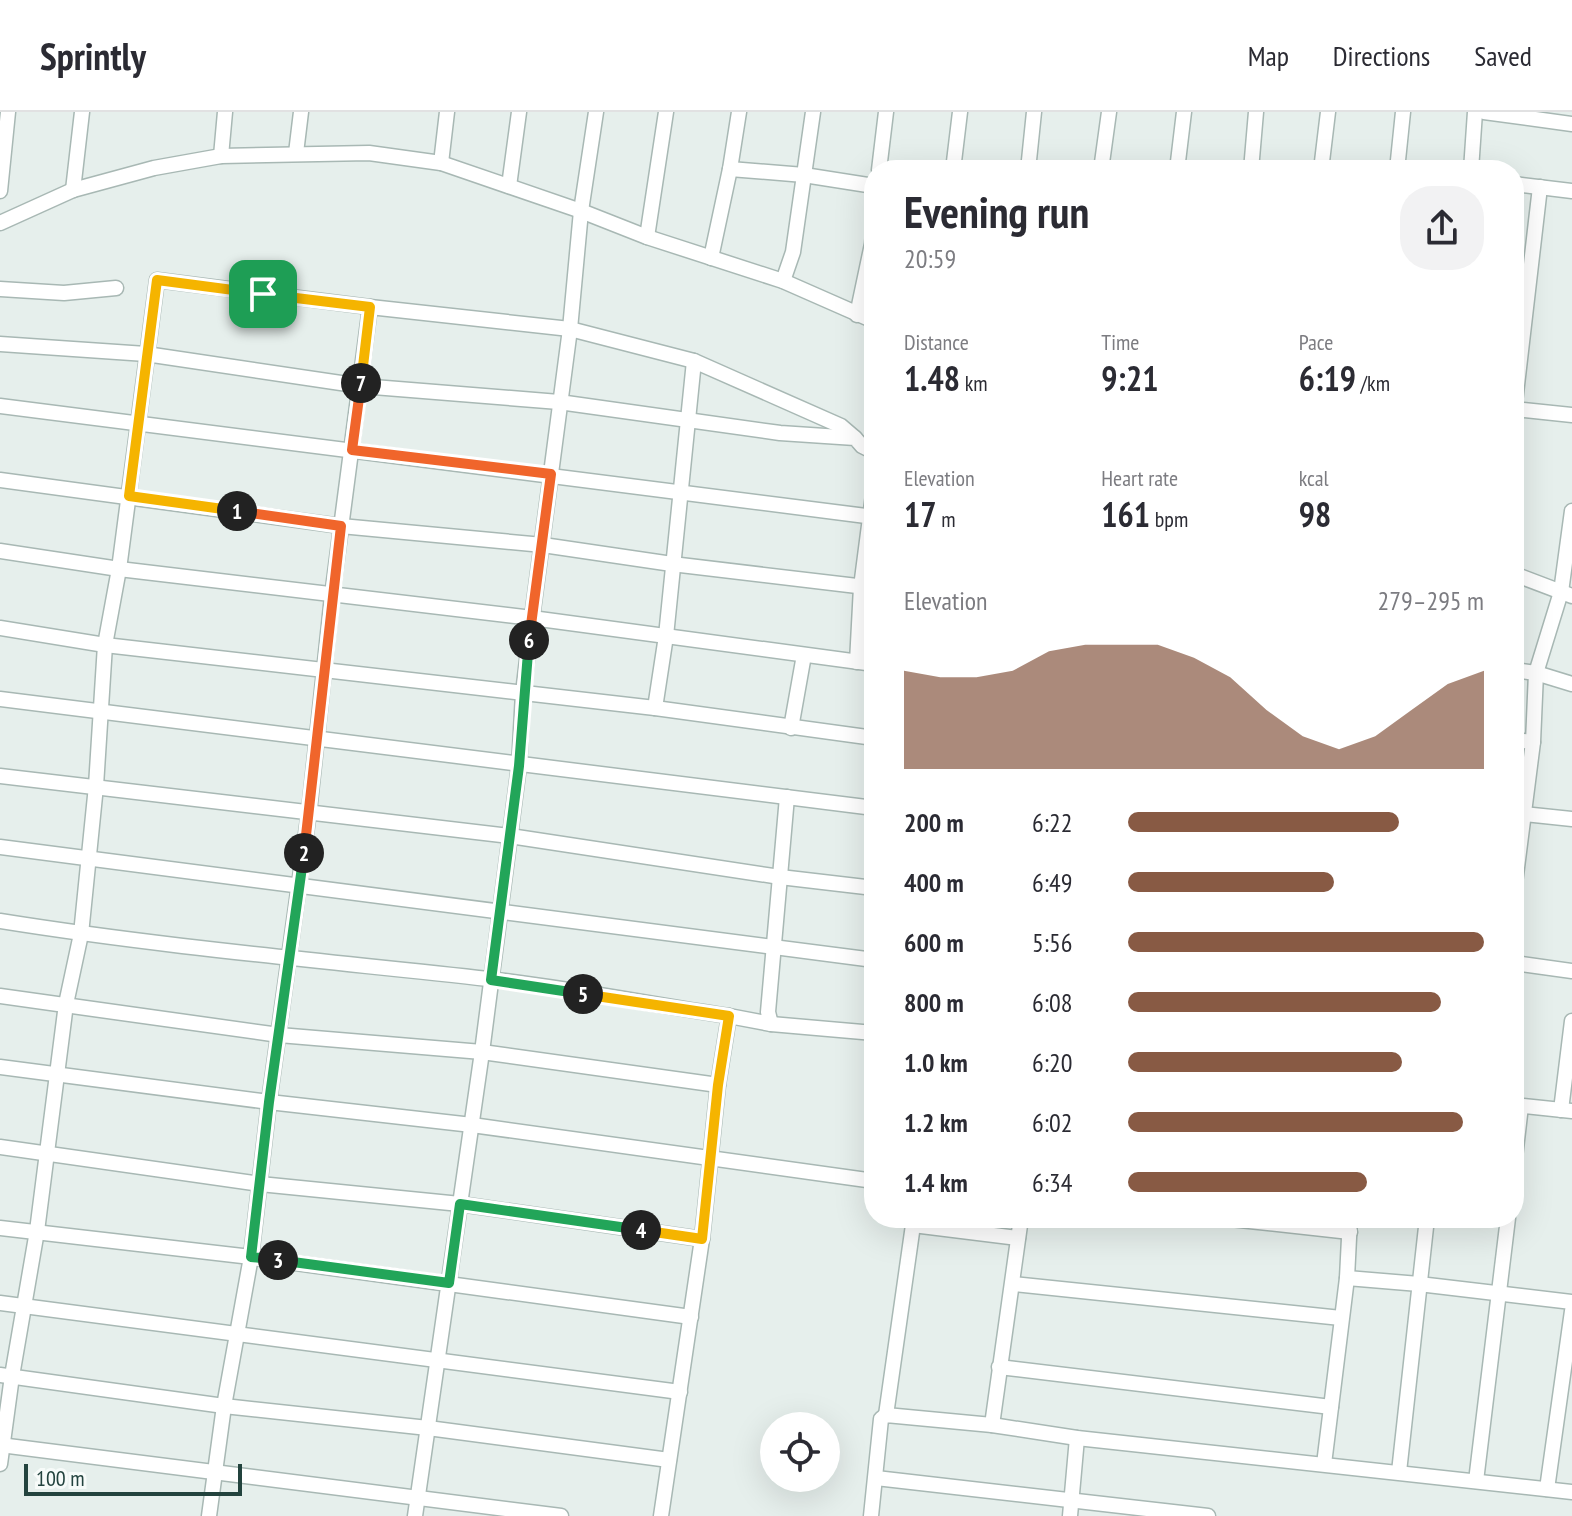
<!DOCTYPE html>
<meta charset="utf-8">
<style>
:root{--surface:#fff;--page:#f2f2f3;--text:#2b2b33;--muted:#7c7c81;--line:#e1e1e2;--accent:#885a44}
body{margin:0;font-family:"PT Sans Narrow",sans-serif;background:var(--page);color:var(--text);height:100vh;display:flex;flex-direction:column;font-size:30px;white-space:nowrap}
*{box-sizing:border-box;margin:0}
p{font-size:26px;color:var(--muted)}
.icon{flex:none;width:44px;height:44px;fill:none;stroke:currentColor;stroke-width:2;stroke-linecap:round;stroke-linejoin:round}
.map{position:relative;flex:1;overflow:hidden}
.panel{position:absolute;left:864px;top:48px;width:660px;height:1068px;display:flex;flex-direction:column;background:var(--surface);border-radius:32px;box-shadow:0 8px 32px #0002}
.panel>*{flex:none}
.fabs{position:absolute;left:760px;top:1300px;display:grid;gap:16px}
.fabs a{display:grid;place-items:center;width:80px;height:80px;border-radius:50%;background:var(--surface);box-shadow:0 8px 32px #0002;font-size:40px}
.scale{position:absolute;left:24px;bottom:20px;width:218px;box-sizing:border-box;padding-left:8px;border:4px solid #23433e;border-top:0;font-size:22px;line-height:28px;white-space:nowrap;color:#23433e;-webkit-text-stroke:6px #f7fbf9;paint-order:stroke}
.pin{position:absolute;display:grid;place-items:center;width:68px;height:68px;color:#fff;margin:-34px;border-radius:16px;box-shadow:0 4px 12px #0006}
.km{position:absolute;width:40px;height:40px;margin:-20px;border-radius:50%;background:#222;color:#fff;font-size:22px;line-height:40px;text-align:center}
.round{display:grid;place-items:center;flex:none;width:84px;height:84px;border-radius:32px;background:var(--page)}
.summary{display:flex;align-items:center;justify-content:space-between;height:136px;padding:0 40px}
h1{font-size:44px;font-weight:700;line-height:60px}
.stats{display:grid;grid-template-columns:repeat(3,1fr);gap:12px;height:136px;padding:8px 40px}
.stats div{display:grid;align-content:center}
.stats b{font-size:34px;font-weight:700}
.stats small{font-size:22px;font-weight:400}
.stats p{font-size:22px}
.chart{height:224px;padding:16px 40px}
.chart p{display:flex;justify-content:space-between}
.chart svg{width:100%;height:144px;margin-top:8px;fill:var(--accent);opacity:.7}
ul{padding:0 40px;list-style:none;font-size:26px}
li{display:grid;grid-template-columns:128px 96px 1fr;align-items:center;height:60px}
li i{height:20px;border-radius:10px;background:var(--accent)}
header{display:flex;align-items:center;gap:48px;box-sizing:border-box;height:112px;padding:0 40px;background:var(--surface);border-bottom:2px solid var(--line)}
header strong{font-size:38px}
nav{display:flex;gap:44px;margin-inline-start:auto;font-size:28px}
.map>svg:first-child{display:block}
</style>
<header>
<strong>Sprintly</strong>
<nav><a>Map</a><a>Directions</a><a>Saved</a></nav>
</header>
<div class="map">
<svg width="1572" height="1404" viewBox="0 0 1572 1404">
<rect width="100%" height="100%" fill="#e6efec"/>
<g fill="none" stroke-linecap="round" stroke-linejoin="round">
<defs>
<g id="minor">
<polyline points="1484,0 1572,12"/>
<polyline points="296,41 301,0"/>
<polyline points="221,44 225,0"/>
<polyline points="441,51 447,0"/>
<polyline points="730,57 804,63 874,74"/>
<polyline points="879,58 886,0"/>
<polyline points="953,58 960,0"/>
<polyline points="1028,58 1034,0"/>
<polyline points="1101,58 1109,0"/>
<polyline points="1177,58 1184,0"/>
<polyline points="1251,58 1256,0"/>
<polyline points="1321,58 1328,0"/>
<polyline points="1397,58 1403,0"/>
<polyline points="1471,58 1475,0"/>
<polyline points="1514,72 1572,79"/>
<polyline points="509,74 519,0"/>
<polyline points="73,78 82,0"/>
<polyline points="0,79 8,0"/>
<polyline points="0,111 73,78 154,56 221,44 369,41 441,51 581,99 647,125 783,169 874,209"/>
<polyline points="647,125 666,0"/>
<polyline points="711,146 730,57 739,0"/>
<polyline points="783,169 793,140 813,0"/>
<polyline points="0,177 64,181 116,176"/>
<polyline points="857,203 872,132 874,112"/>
<polyline points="0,232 146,242 361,274 559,290 780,321 855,326 862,334 874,340"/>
<polyline points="0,294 874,405"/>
<polyline points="1514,297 1572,303"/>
<polyline points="1514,299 1540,75"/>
<polyline points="0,368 341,414 543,433 672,452 874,476"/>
<polyline points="0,439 119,457 532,506 874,552"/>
<polyline points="1514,462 1572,484"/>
<polyline points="0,516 105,533 655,596 874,626"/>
<polyline points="857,550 861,475 874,375"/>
<polyline points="1514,558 1536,561 1572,572"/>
<polyline points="0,587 874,696"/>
<polyline points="655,596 666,524 694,249"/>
<polyline points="791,616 804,543"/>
<polyline points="1514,628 1533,630"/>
<polyline points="0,664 510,724 780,765 874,776"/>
<polyline points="1514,701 1572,707"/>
<polyline points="0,735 874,848"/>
<polyline points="1514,779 1533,630 1536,561 1561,480 1572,399"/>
<path d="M0 809C162 835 326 849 489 867 569 876 649 892 729 904"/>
<polyline points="1514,851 1572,859"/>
<polyline points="0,884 279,923 482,940 718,973"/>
<polyline points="771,912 768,900 787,685"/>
<polyline points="0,955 269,990 472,1013 874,1069"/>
<polyline points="1514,993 1572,999"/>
<polyline points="1561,998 1572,909"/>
<polyline points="0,1035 260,1072 460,1092 702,1127"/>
<polyline points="1514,1054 1521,994"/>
<polyline points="1221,1106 1350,1120"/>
<polyline points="915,1107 913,1113 1018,1126"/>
<polyline points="0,1116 251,1145 691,1205"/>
<polyline points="1347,1166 1419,1172 1572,1190"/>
<polyline points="1013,1172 1341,1206"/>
<polyline points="0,1191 680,1280"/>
<polyline points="999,1255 1331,1295"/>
<polyline points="0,1263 224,1294 428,1316 669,1348"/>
<polyline points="886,1303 913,1113"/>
<polyline points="992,1313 1021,1106"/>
<polyline points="0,1333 561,1404"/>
<polyline points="0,1352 12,1264 37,1119 66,892 81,822 96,674 105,533 119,457 157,168 370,195 570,217 694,249 841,314 855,326"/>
<polyline points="1324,1352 1347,1166 1350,1106"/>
<polyline points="1399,1360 1427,1106"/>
<polyline points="876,1366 1208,1404"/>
<polyline points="1476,1369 1508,1106"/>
<polyline points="1547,1377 1572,1199"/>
<polyline points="209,1404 224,1294 251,1145 269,990 309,700 332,484 370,195"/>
<polyline points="415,1404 482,940 519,654 523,581 532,506 570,217 581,99 596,0"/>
<polyline points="661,1404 702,1127 718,973 729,904 771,912 874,921"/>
<polyline points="871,1404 881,1307 886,1303 992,1313 1077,1326 1572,1380"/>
<polyline points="1070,1404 1077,1326"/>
</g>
</defs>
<use href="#minor" stroke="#a8b8b4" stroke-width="17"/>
<use href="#minor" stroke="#fff" stroke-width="14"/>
</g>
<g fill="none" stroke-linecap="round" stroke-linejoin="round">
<defs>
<polyline id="split-1" points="237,399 129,384 157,168 263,182"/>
<polyline id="split-2" points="237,399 341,414 304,741"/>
<polyline id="split-3" points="278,1148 251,1145 269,990 304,741"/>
<polyline id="split-4" points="278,1148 449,1171 460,1092 641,1118"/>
<polyline id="split-5" points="583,882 729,904 718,973 702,1127 641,1118"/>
<polyline id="split-6" points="529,528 519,654 491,868 583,882"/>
<polyline id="split-7" points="361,271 352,338 551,362 529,528"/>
<polyline id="split-8" points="263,182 370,195 361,271"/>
</defs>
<use href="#split-1" stroke="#fff" stroke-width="16"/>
<use href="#split-2" stroke="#fff" stroke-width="16"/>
<use href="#split-3" stroke="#fff" stroke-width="16"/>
<use href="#split-4" stroke="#fff" stroke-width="16"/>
<use href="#split-5" stroke="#fff" stroke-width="16"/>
<use href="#split-6" stroke="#fff" stroke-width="16"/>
<use href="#split-7" stroke="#fff" stroke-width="16"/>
<use href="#split-8" stroke="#fff" stroke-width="16"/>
<use href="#split-1" stroke="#f5b400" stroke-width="10"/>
<use href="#split-2" stroke="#f0652b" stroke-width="10"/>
<use href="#split-3" stroke="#22a559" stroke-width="10"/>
<use href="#split-4" stroke="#22a559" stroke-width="10"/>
<use href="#split-5" stroke="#f5b400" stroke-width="10"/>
<use href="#split-6" stroke="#22a559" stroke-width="10"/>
<use href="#split-7" stroke="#f0652b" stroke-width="10"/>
<use href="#split-8" stroke="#f5b400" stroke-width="10"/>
</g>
</svg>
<div class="fabs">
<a><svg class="icon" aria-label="locate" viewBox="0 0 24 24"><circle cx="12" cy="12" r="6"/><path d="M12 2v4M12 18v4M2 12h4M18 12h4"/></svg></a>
</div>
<div class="scale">100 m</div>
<div class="pin" style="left:263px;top:182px;background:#1e9e55"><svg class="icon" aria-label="arrive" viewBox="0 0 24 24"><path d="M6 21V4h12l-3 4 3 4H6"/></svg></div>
<b class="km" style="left:237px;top:399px">1</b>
<b class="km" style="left:304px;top:741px">2</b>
<b class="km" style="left:278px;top:1148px">3</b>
<b class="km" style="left:641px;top:1118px">4</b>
<b class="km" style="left:583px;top:882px">5</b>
<b class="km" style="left:529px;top:528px">6</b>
<b class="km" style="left:361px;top:271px">7</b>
<section class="panel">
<div class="summary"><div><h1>Evening run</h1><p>20:59</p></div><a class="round"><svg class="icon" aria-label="share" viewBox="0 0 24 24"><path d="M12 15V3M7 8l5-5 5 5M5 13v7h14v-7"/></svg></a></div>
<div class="stats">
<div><p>Distance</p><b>1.48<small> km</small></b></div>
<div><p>Time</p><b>9:21</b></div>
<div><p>Pace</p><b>6:19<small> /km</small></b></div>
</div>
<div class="stats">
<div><p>Elevation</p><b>17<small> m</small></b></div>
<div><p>Heart rate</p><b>161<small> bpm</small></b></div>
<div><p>kcal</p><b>98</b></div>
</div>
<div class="chart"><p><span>Elevation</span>279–295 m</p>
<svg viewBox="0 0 160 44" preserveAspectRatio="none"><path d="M0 44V14L10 16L20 16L30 14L40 8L50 6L60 6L70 6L80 10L90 16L100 26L110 34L120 38L130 34L140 26L150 18L160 14V44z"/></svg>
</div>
<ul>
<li><b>200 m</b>6:22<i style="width:76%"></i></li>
<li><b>400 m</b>6:49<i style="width:58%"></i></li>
<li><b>600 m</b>5:56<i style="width:100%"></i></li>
<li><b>800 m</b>6:08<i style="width:88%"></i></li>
<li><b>1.0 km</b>6:20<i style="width:77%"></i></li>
<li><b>1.2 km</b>6:02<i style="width:94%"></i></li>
<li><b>1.4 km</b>6:34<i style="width:67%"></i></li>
</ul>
</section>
</div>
